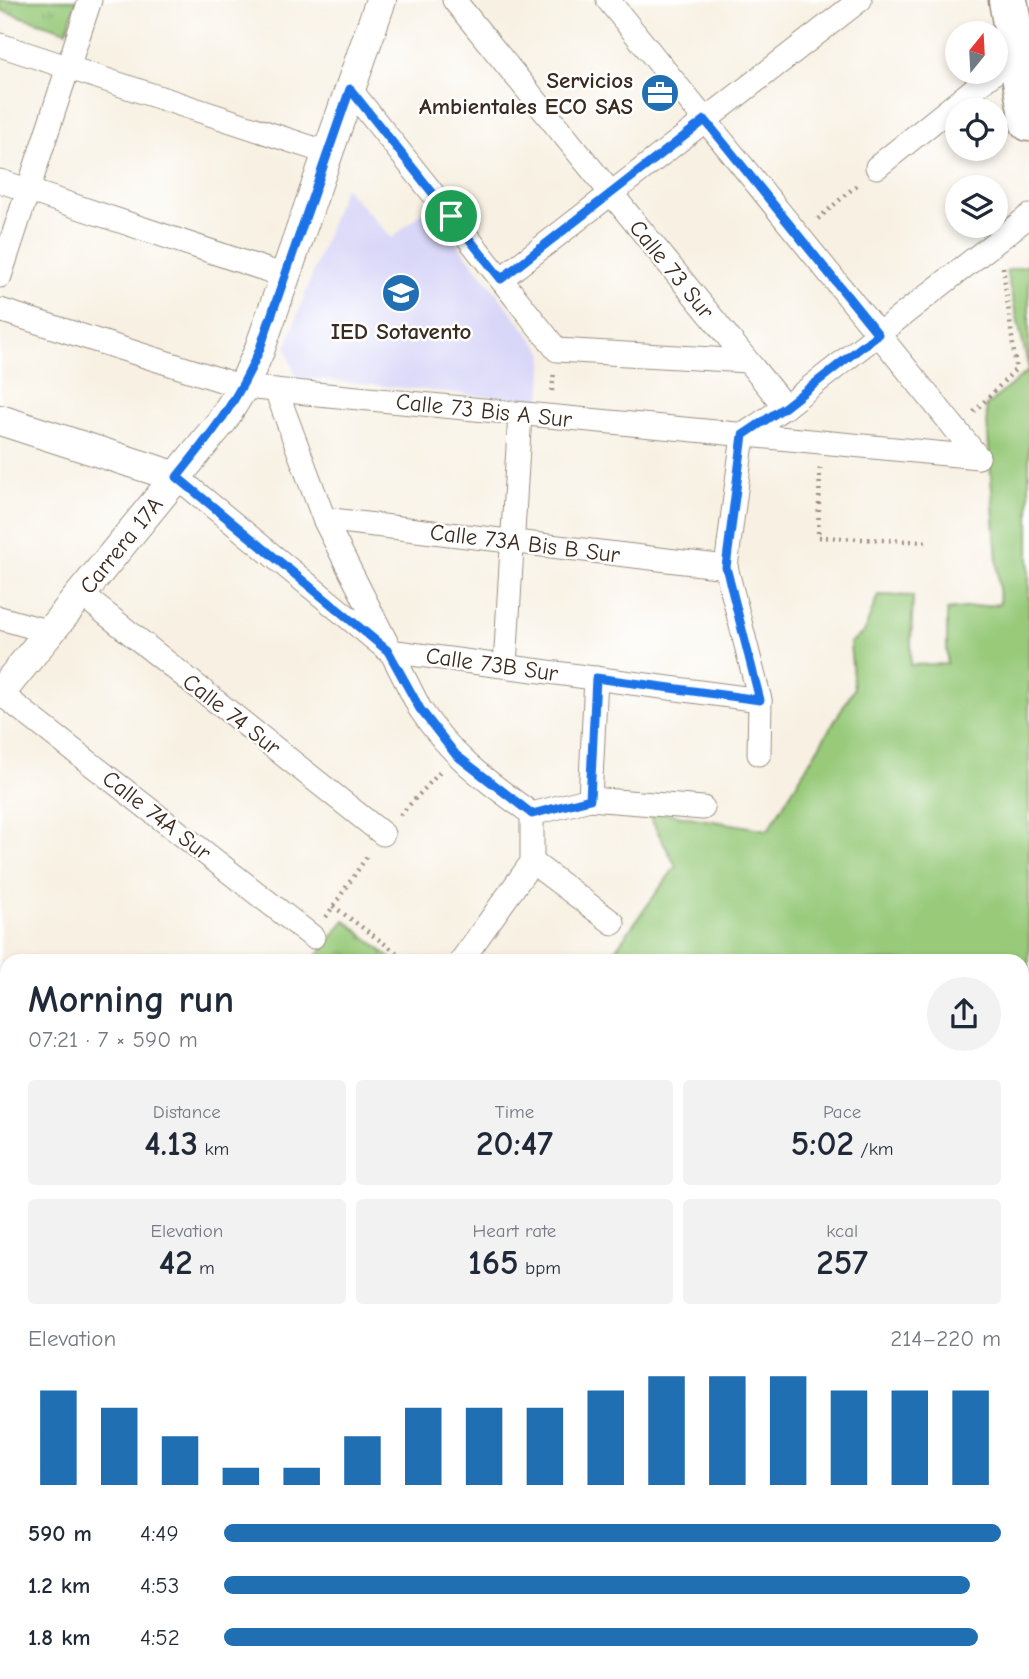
<!DOCTYPE html>
<meta charset="utf-8">
<style>
:root{--surface:#fff;--page:#f2f2f3;--text:#1f2937;--muted:#747a83;--accent:#1f6fb2}
body{margin:0;font-family:"Comic Neue",sans-serif;background:var(--page);color:var(--text);height:100vh;display:flex;flex-direction:column;font-size:26px;white-space:nowrap}
*{box-sizing:border-box;margin:0}
p{font-size:23px;color:var(--muted)}
.icon{flex:none;width:38px;height:38px;fill:none;stroke:currentColor;stroke-width:2;stroke-linecap:round;stroke-linejoin:round}
.map{position:relative;flex:1;overflow:hidden}
.drawer{position:absolute;left:0px;top:954px;width:1029px;height:726px;display:flex;flex-direction:column;background:var(--surface);border-radius:21px 21px 0 0;box-shadow:0 4px 10px #0003}
.drawer>*{flex:none}
.needle{width:46px;rotate:18deg}
.controls{position:absolute;left:945px;top:21px;display:grid;gap:14px}
.controls a{display:grid;place-items:center;width:63px;height:63px;border-radius:50%;background:var(--surface);box-shadow:0 4px 10px #0003;font-size:35px}
.pin{position:absolute;display:grid;place-items:center;width:60px;height:60px;color:#fff;margin:-30px;border:4px solid #fff;border-radius:50%;box-shadow:0 2px 7px #0007}
.round{display:grid;place-items:center;flex:none;width:74px;height:74px;border-radius:37px;background:var(--page)}
.overview{display:flex;align-items:center;justify-content:space-between;height:119px;padding:0 28px}
h1{font-size:38px;font-weight:700;line-height:52px}
.stats{display:grid;grid-template-columns:repeat(3,1fr);gap:10px;height:119px;padding:7px 28px}
.stats div{display:grid;align-content:center;border-radius:7px;background:var(--page);text-align:center}
.stats b{font-size:35px;font-weight:700}
.stats small{font-size:19px;font-weight:400}
.stats p{font-size:19px}
.chart{height:196px;padding:14px 28px}
.chart p{display:flex;justify-content:space-between}
.chart svg{width:100%;height:126px;margin-top:7px;stroke:var(--accent);stroke-width:6}
ul{padding:0 28px;list-style:none;font-size:23px}
li{display:grid;grid-template-columns:112px 84px 1fr;align-items:center;height:52px}
li i{height:18px;border-radius:9px;background:var(--accent)}
.map>svg:first-child{display:block}
</style>
<div class="map">
<svg width="1029" height="1679" viewBox="0 0 1029 1679">
<defs>
<pattern id="park-tufts" width="24" height="20" patternUnits="userSpaceOnUse" patternTransform="scale(1.75)"><rect width="24" height="20" fill="#98ca7a"/><path d="M3 7l-1-3M5 7V3M7 7l1-3M15 17l-1-3M17 17v-4M19 17l1-3" fill="none" stroke="#7da463"/></pattern>
</defs>
<rect width="100%" height="100%" fill="#fff"/>
<filter id="ink" filterUnits="userSpaceOnUse"><feTurbulence type="fractalNoise" baseFrequency=".0143" numOctaves="2"/><feDisplacementMap in="SourceGraphic" scale="14" xChannelSelector="R" yChannelSelector="G"/><feConvolveMatrix kernelMatrix="1 2 1 2 8 2 1 2 1" color-interpolation-filters="sRGB"/></filter>
<filter id="wash" filterUnits="userSpaceOnUse"><feTurbulence type="fractalNoise" baseFrequency=".00686" numOctaves="4" result="noise"/><feDisplacementMap in="SourceGraphic" scale="28" xChannelSelector="R" yChannelSelector="G"/><feGaussianBlur stdDeviation="1.57" result="paint"/><feColorMatrix in="noise" values="0 0 0 0 0 0 0 0 0 0 0 0 0 0 0 0 0 1.4 0 .05"/><feComposite in="paint" operator="in"/></filter>
<g filter="url(#wash)">
<rect width="100%" height="100%" fill="#f8f1e3"/>
<polygon fill="#d9d7f8" points="344,187 392,238 428,207 544,353 541,402 296,377 286,347"/>
<g fill="#98ca7a" stroke="#6a7a4c" stroke-width="2">
<polygon points="1029,265 1029,369 1006,271"/>
<polygon points="1029,370 1029,1256 1022,1326 1022,961 607,961 676,866 646,810 768,830 854,689 850,643 864,632 878,595 913,596 910,665 947,664 947,610 1000,604 986,406"/>
<polygon points="1022,1493 1029,1531 1029,1679 475,1679 471,1673 1022,1673"/>
</g>
<g fill="url(#park-tufts)" stroke="#6a7a4c" stroke-width="2">
<polygon points="0,0 77,0 67,31 0,10"/>
<polygon points="345,920 394,961 313,961"/>
<polygon points="0,1332 7,1333 7,1519 0,1522"/>
</g>
</g>
<g filter="url(#ink)">
<g fill="none" stroke-linecap="round" stroke-linejoin="round">
<defs>
<polyline id="service" points="150,1679 161,1673"/>
<g id="minor">
<polyline points="454,0 785,407"/>
<polyline points="608,0 978,457"/>
<polyline points="0,45 328,153"/>
<polyline points="350,89 557,350 747,361"/>
<polyline points="877,167 995,72"/>
<polyline points="0,181 285,276"/>
<polyline points="0,276 90,0"/>
<polyline points="501,279 860,0"/>
<polyline points="0,310 243,387 978,457"/>
<path d="M276 390 324 519 420 709C453 758 485 780 532 814"/>
<polyline points="177,477 389,651 760,700"/>
<polyline points="324,519 726,567"/>
<polyline points="81,594 383,834"/>
<polyline points="0,618 50,632"/>
<polyline points="505,666 520,414"/>
<polyline points="0,693 313,937"/>
<polyline points="759,754 760,700 726,567 743,435 785,407 1029,216"/>
<polyline points="590,799 596,678"/>
<polyline points="532,814 590,799 703,808"/>
<polyline points="532,862 613,923"/>
<polyline points="461,961 532,862 532,814"/>
<polyline points="0,1012 7,1018"/>
<polyline points="1,1324 7,1317"/>
<polyline points="0,1538 7,1536"/>
<polyline points="228,1673 231,1679"/>
<polyline points="459,1673 463,1679"/>
</g>
<g id="tertiary">
<polyline points="0,420 177,477"/>
<polyline points="0,693 222,421 243,387 259,351 381,0"/>
</g>
<polyline id="trunk" points="1008,0 1029,122"/>
</defs>
<use href="#service" stroke="#9a8e80" stroke-width="15"/>
<use href="#minor" stroke="#9a8e80" stroke-width="25"/>
<use href="#tertiary" stroke="#9a8e80" stroke-width="32"/>
<use href="#trunk" stroke="#9a8e80" stroke-width="41"/>
<g stroke="#9a8e80" stroke-width="4.5" stroke-dasharray="2 5" stroke-linecap="butt">
<polyline points="818,219 859,183"/>
<polyline points="552,391 554,372"/>
<polyline points="974,412 1016,369 1003,267"/>
<polyline points="820,468 818,537 928,542"/>
<polyline points="400,815 442,770"/>
<polyline points="333,906 408,961"/>
<polyline points="326,917 368,855"/>
</g>
<use href="#service" stroke="#fff" stroke-width="12"/>
<use href="#minor" stroke="#fff" stroke-width="23"/>
<use href="#tertiary" stroke="#fff" stroke-width="30"/>
<use href="#trunk" stroke="#fff" stroke-width="38"/>
</g>
</g>
<g fill="none" stroke-linecap="round" stroke-linejoin="round" filter="url(#ink)">
<defs>
<path id="route" d="M350 89 501 279 705 120 878 334 785 407 743 435 726 567 760 700 596 678 590 799 532 814 456 755 420 709 388 651 177 477C212 433 236 404 259 351Z"/>
</defs>
<use href="#route" stroke="#fff" stroke-width="14"/>
<use href="#route" stroke="#1a73e8" stroke-width="9"/>
</g>
<defs>
<symbol id="office-disc" viewBox="-11 -11 22 22"><circle r="9.5" fill="#1f6fb2" stroke="#fff"/><path d="M-6-3h4V-5.5h4V-3h4V5H-6ZM-1-4.5V-3h2v-1.5ZM-6 0V1H6V0Z" fill="#fff"/></symbol>
<symbol id="school-disc" viewBox="-11 -11 22 22"><circle r="9.5" fill="#1f6fb2" stroke="#fff"/><path d="M0-5L7-2L0 1L-7-2ZM-4 1L0 2.5L4 1V4Q0 6-4 4Z" fill="#fff"/></symbol>
</defs>
<g fill-rule="evenodd">
<use href="#office-disc" x="638" y="71" width="44" height="44"/>
<use href="#school-disc" x="379" y="271" width="44" height="44"/>
</g>
<g text-anchor="middle" stroke-width="5" stroke-linejoin="round" paint-order="stroke">
<g font-size="23" font-weight="bold" fill="#3b2a1e" stroke="#fff" text-anchor="end">
<text x="633" y="88">Servicios<tspan x="633" dy="26">Ambientales ECO SAS</tspan></text>
<text x="401" y="339" text-anchor="middle">IED Sotavento</text>
</g>
<g font-size="23" fill="#3b2a1e" stroke="#fff">
<text transform="translate(672 269) rotate(51)" y="8">Calle 73 Sur</text>
<text transform="translate(484 410) rotate(6)" y="8">Calle 73 Bis A Sur</text>
<text transform="translate(525 543) rotate(7)" y="8">Calle 73A Bis B Sur</text>
<text transform="translate(121 545) rotate(-51)" y="8">Carrera 17A</text>
<text transform="translate(492 664) rotate(8)" y="8">Calle 73B Sur</text>
<text transform="translate(232 714) rotate(38)" y="8">Calle 74 Sur</text>
<text transform="translate(157 815) rotate(38)" y="8">Calle 74A Sur</text>
</g>
</g>
</svg>
<div class="controls">
<a><svg class="needle" viewBox="-14 -14 28 28"><path d="M0-13l5 13h-10z" fill="#e53935"/><path d="M0 13l5-13h-10z" fill="#747a83"/></svg></a>
<a><svg class="icon" aria-label="locate" viewBox="0 0 24 24"><circle cx="12" cy="12" r="6"/><path d="M12 2v4M12 18v4M2 12h4M18 12h4"/></svg></a>
<a><svg class="icon" aria-label="layers" viewBox="0 0 24 24"><path d="M12 4l9 5-9 5-9-5zM3 14l9 5 9-5"/></svg></a>
</div>
<div class="pin" style="left:451px;top:216px;background:#1e9e55"><svg class="icon" aria-label="arrive" viewBox="0 0 24 24"><path d="M6 21V4h12l-3 4 3 4H6"/></svg></div>
<section class="drawer">
<div class="overview"><div><h1>Morning run</h1><p>07:21 · 7 × 590 m</p></div><a class="round"><svg class="icon" aria-label="share" viewBox="0 0 24 24"><path d="M12 15V3M7 8l5-5 5 5M5 13v7h14v-7"/></svg></a></div>
<div class="stats">
<div><p>Distance</p><b>4.13<small> km</small></b></div>
<div><p>Time</p><b>20:47</b></div>
<div><p>Pace</p><b>5:02<small> /km</small></b></div>
</div>
<div class="stats">
<div><p>Elevation</p><b>42<small> m</small></b></div>
<div><p>Heart rate</p><b>165<small> bpm</small></b></div>
<div><p>kcal</p><b>257</b></div>
</div>
<div class="chart"><p><span>Elevation</span>214–220 m</p>
<svg viewBox="0 0 160 44" preserveAspectRatio="none"><path d="M5 44V11M15 44V17M25 44V27M35 44V38M45 44V38M55 44V27M65 44V17M75 44V17M85 44V17M95 44V11M105 44V6M115 44V6M125 44V6M135 44V11M145 44V11M155 44V11"/></svg>
</div>
<ul>
<li><b>590 m</b>4:49<i style="width:100%"></i></li>
<li><b>1.2 km</b>4:53<i style="width:96%"></i></li>
<li><b>1.8 km</b>4:52<i style="width:97%"></i></li>
</ul>
</section>
</div>
